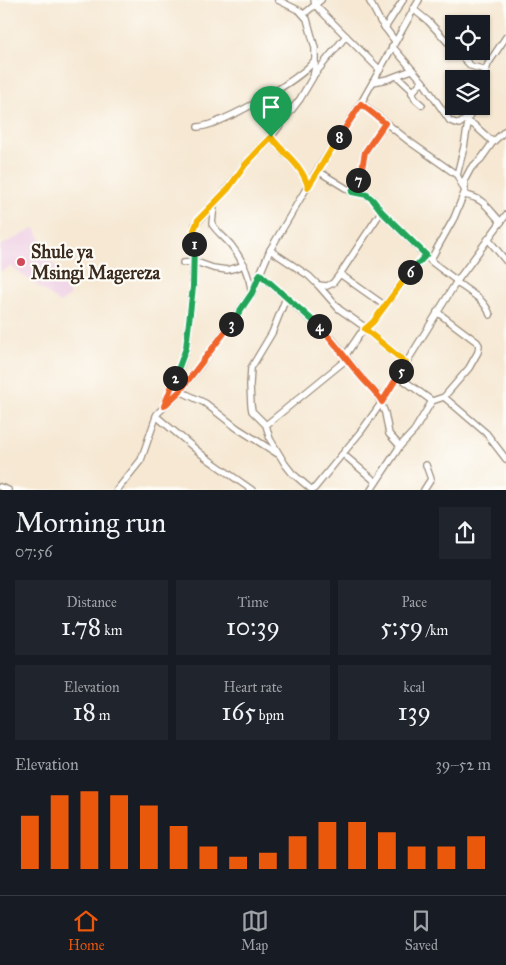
<!DOCTYPE html>
<meta charset="utf-8">
<style>
:root{--surface:#171b24;--page:#20242c;--text:#f1f3f6;--muted:#9ea1a6;--line:#363941;--accent:#ea580c}
body{margin:0;font-family:"IM FELL Great Primer",serif;background:var(--page);color:var(--text);height:100vh;display:flex;flex-direction:column;font-size:19px;white-space:nowrap}
*{box-sizing:border-box;margin:0}
p{font-size:16px;color:var(--muted)}
.icon{flex:none;width:28px;height:28px;fill:none;stroke:currentColor;stroke-width:2;stroke-linecap:round;stroke-linejoin:round}
.map{position:relative;height:490px;overflow:hidden}
.side{display:flex;flex-direction:column;background:var(--surface);flex:1}
.side>*{flex:none}
.tools{position:absolute;left:445px;top:15px;display:grid;gap:10px}
.tools a{display:grid;place-items:center;width:45px;height:45px;border-radius:0px;background:var(--surface);box-shadow:0 1px 4px #0004;font-size:25px}
.pin{position:absolute;display:grid;place-items:center;width:42px;height:42px;color:#fff;margin:-51px -21px;border-radius:50% 50% 50% 0;rotate:-45deg;box-shadow:0 0 5px #0007}
.pin .icon{rotate:45deg}
.km{position:absolute;width:25px;height:25px;margin:-12px;border-radius:50%;background:#222;color:#fff;font-size:14px;line-height:25px;text-align:center}
.round{display:grid;place-items:center;flex:none;width:52px;height:52px;border-radius:0px;background:var(--page)}
.summary{display:flex;align-items:center;justify-content:space-between;height:85px;padding:0 15px}
h1{font-size:28px;font-weight:600;line-height:38px}
.metrics{display:grid;grid-template-columns:repeat(3,1fr);gap:8px;height:85px;padding:5px 15px}
.metrics div{display:grid;align-content:center;border-radius:0px;background:var(--page);text-align:center}
.metrics b{font-size:25px;font-weight:600}
.metrics small{font-size:14px;font-weight:400}
.metrics p{font-size:14px}
.chart{height:140px;padding:10px 15px}
.chart p{display:flex;justify-content:space-between}
.chart svg{width:100%;height:90px;margin-top:5px;stroke:var(--accent);stroke-width:6}
.tab-bar{display:flex;justify-content:space-around;align-items:center;height:70px;border-top:1px solid var(--line);background:var(--surface);font-size:14px;color:var(--muted)}
.tab-bar a{display:grid;justify-items:center;gap:2px}
.tab-bar .current{color:var(--accent)}
.map>svg:first-child{display:block}
</style>
<div class="map">
<svg width="506" height="490" viewBox="0 0 506 490">
<rect width="100%" height="100%" fill="#fdfcf7"/>
<filter id="ink" filterUnits="userSpaceOnUse"><feTurbulence type="fractalNoise" baseFrequency=".02" numOctaves="2"/><feDisplacementMap in="SourceGraphic" scale="10" xChannelSelector="R" yChannelSelector="G"/><feConvolveMatrix kernelMatrix="1 2 1 2 8 2 1 2 1" color-interpolation-filters="sRGB"/></filter>
<filter id="wash" filterUnits="userSpaceOnUse"><feTurbulence type="fractalNoise" baseFrequency=".0096" numOctaves="4" result="noise"/><feDisplacementMap in="SourceGraphic" scale="20" xChannelSelector="R" yChannelSelector="G"/><feGaussianBlur stdDeviation="1.12" result="paint"/><feColorMatrix in="noise" values="0 0 0 0 0 0 0 0 0 0 0 0 0 0 0 0 0 1.4 0 .05"/><feComposite in="paint" operator="in"/></filter>
<g filter="url(#wash)">
<rect width="100%" height="100%" fill="#f6e8d3"/>
<polygon fill="#efd0e5" points="35,228 70,296 60,303 11,266 0,272 0,246"/>
</g>
<g filter="url(#ink)">
<g fill="none" stroke-linecap="round" stroke-linejoin="round">
<defs>
<g id="minor">
<polyline points="314,0 315,5 380,70"/>
<polyline points="369,0 380,21 395,41"/>
<polyline points="413,9 428,21 454,49"/>
<polyline points="304,14 321,0"/>
<polyline points="385,28 403,0"/>
<polyline points="392,46 423,82 450,121 459,124 469,117"/>
<polyline points="456,51 471,66 486,70"/>
<polyline points="314,75 346,36"/>
<polyline points="397,76 411,89 415,99 422,105"/>
<polyline points="373,82 388,79 412,70"/>
<polyline points="481,87 488,64 506,37"/>
<polyline points="412,93 422,81"/>
<polyline points="361,103 410,142 457,175"/>
<polyline points="468,122 474,125 493,142"/>
<path d="M198 127C220 126 302 79 314 61"/>
<path d="M271 137C283 154 303 166 308 187"/>
<polyline points="318,171 352,192 367,195 373,199 382,212 432,262 457,281"/>
<polyline points="465,187 464,181 471,168 481,159 493,142 506,130"/>
<polyline points="352,192 362,169 365,152 385,123"/>
<path d="M464 195C485 198 488 209 501 222"/>
<path d="M214 205 212 224C217 232 225 238 231 245 243 260 249 274 252 293"/>
<polyline points="488,239 506,261"/>
<polyline points="270,250 309,276 318,285 327,286 333,283 340,274 381,212"/>
<polyline points="431,259 454,218 465,191 457,175 464,147 469,117 473,106"/>
<polyline points="183,263 196,262 213,268 227,270 239,267 244,264"/>
<polyline points="260,274 332,339 362,378 377,393 385,413 389,434 400,446"/>
<polyline points="340,274 384,305"/>
<path d="M456 282C468 291 485 299 490 315"/>
<polyline points="318,285 339,309 366,328"/>
<polyline points="286,298 272,333 251,368 250,385 251,405 252,411 266,425 270,439 285,464 292,473 312,490"/>
<polyline points="365,329 406,363"/>
<polyline points="345,356 360,334 373,322 396,290 426,255"/>
<polyline points="398,376 432,401"/>
<polyline points="180,391 205,403 237,428 278,454"/>
<polyline points="444,397 486,433 506,459"/>
<polyline points="165,404 180,367 186,348 193,287 194,234 195,225 227,189 245,165 271,137 300,99 313,77 315,67 315,48 307,19 300,11 278,0"/>
<polyline points="156,416 205,457 252,490"/>
<polyline points="266,425 347,359"/>
<polyline points="343,454 376,482"/>
<polyline points="0,487 8,490"/>
<polyline points="117,490 141,460 157,414 180,391 200,366 252,293 270,250 313,177 361,103 419,0"/>
<polyline points="313,490 362,430 382,402 457,281 506,215"/>
<polyline points="371,490 400,446 414,431 432,401 444,397 469,368 478,352 479,345 477,342 437,312"/>
<polyline points="424,490 431,479 426,465"/>
</g>
</defs>
<use href="#minor" stroke="#988978" stroke-width="8"/>
<use href="#minor" stroke="#fff" stroke-width="5.5"/>
</g>
</g>
<g fill="none" stroke-linecap="round" stroke-linejoin="round" filter="url(#ink)">
<defs>
<polyline id="split-1" points="194,244 194,230 198,220 228,189 245,165 271,137"/>
<polyline id="split-2" points="175,378 186,348 193,287 194,244"/>
<polyline id="split-3" points="175,378 164,406 180,391 231,324"/>
<polyline id="split-4" points="231,324 252,293 260,274 319,326"/>
<path id="split-5" d="M319 326C335 342 347 361 362 378 369 386 377 392 382 402L401 371"/>
<polyline id="split-6" points="401,371 406,363 365,329 373,322 410,272"/>
<polyline id="split-7" points="358,180 352,192 367,195 373,200 382,212 426,255 410,272"/>
<polyline id="split-8" points="339,137 361,104 385,123 365,152 362,169 358,180"/>
<path id="split-9" d="M271 137C284 154 303 166 308 187L339 137"/>
</defs>
<use href="#split-1" stroke="#fff" stroke-width="10"/>
<use href="#split-2" stroke="#fff" stroke-width="10"/>
<use href="#split-3" stroke="#fff" stroke-width="10"/>
<use href="#split-4" stroke="#fff" stroke-width="10"/>
<use href="#split-5" stroke="#fff" stroke-width="10"/>
<use href="#split-6" stroke="#fff" stroke-width="10"/>
<use href="#split-7" stroke="#fff" stroke-width="10"/>
<use href="#split-8" stroke="#fff" stroke-width="10"/>
<use href="#split-9" stroke="#fff" stroke-width="10"/>
<use href="#split-1" stroke="#f5b400" stroke-width="6"/>
<use href="#split-2" stroke="#22a559" stroke-width="6"/>
<use href="#split-3" stroke="#f0652b" stroke-width="6"/>
<use href="#split-4" stroke="#22a559" stroke-width="6"/>
<use href="#split-5" stroke="#f0652b" stroke-width="6"/>
<use href="#split-6" stroke="#f5b400" stroke-width="6"/>
<use href="#split-7" stroke="#22a559" stroke-width="6"/>
<use href="#split-8" stroke="#f0652b" stroke-width="6"/>
<use href="#split-9" stroke="#f5b400" stroke-width="6"/>
</g>
<circle fill="#d1495b" stroke="#fdfcf7" stroke-width="2" cx="21" cy="262" r="5"/>
<g text-anchor="middle" stroke-width="4.5" stroke-linejoin="round" paint-order="stroke">
<g font-size="18" font-weight="bold" fill="#3b2a1e" stroke="#fdfcf7" text-anchor="start">
<text x="31" y="258">Shule ya<tspan x="31" dy="21">Msingi Magereza</tspan></text>
</g>
</g>
</svg>
<div class="tools">
<a><svg class="icon" aria-label="locate" viewBox="0 0 24 24"><circle cx="12" cy="12" r="6"/><path d="M12 2v4M12 18v4M2 12h4M18 12h4"/></svg></a>
<a><svg class="icon" aria-label="layers" viewBox="0 0 24 24"><path d="M12 4l9 5-9 5-9-5zM3 14l9 5 9-5"/></svg></a>
</div>
<div class="pin" style="left:271px;top:137px;background:#1e9e55"><svg class="icon" aria-label="arrive" viewBox="0 0 24 24"><path d="M6 21V4h12l-3 4 3 4H6"/></svg></div>
<b class="km" style="left:194px;top:244px">1</b>
<b class="km" style="left:175px;top:378px">2</b>
<b class="km" style="left:231px;top:324px">3</b>
<b class="km" style="left:319px;top:326px">4</b>
<b class="km" style="left:401px;top:371px">5</b>
<b class="km" style="left:410px;top:272px">6</b>
<b class="km" style="left:358px;top:180px">7</b>
<b class="km" style="left:339px;top:137px">8</b>
</div>
<section class="side">
<div class="summary"><div><h1>Morning run</h1><p>07:56</p></div><a class="round"><svg class="icon" aria-label="share" viewBox="0 0 24 24"><path d="M12 15V3M7 8l5-5 5 5M5 13v7h14v-7"/></svg></a></div>
<div class="metrics">
<div><p>Distance</p><b>1.78<small> km</small></b></div>
<div><p>Time</p><b>10:39</b></div>
<div><p>Pace</p><b>5:59<small> /km</small></b></div>
</div>
<div class="metrics">
<div><p>Elevation</p><b>18<small> m</small></b></div>
<div><p>Heart rate</p><b>165<small> bpm</small></b></div>
<div><p>kcal</p><b>139</b></div>
</div>
<div class="chart"><p><span>Elevation</span>39–52 m</p>
<svg viewBox="0 0 160 44" preserveAspectRatio="none"><path d="M5 44V18M15 44V8M25 44V6M35 44V8M45 44V13M55 44V23M65 44V33M75 44V38M85 44V36M95 44V28M105 44V21M115 44V21M125 44V26M135 44V33M145 44V33M155 44V28"/></svg>
</div>
</section>
<nav class="tab-bar">
<a class="current"><svg class="icon" aria-label="home" viewBox="0 0 24 24"><path d="M3 11l9-7 9 7M6 9v11h12V9"/></svg>Home</a>
<a><svg class="icon" aria-label="map" viewBox="0 0 24 24"><path d="M3 6l6-2 6 2 6-2v14l-6 2-6-2-6 2zM9 4v14M15 6v14"/></svg>Map</a>
<a><svg class="icon" aria-label="saved" viewBox="0 0 24 24"><path d="M7 4h10v16l-5-4-5 4z"/></svg>Saved</a>
</nav>
